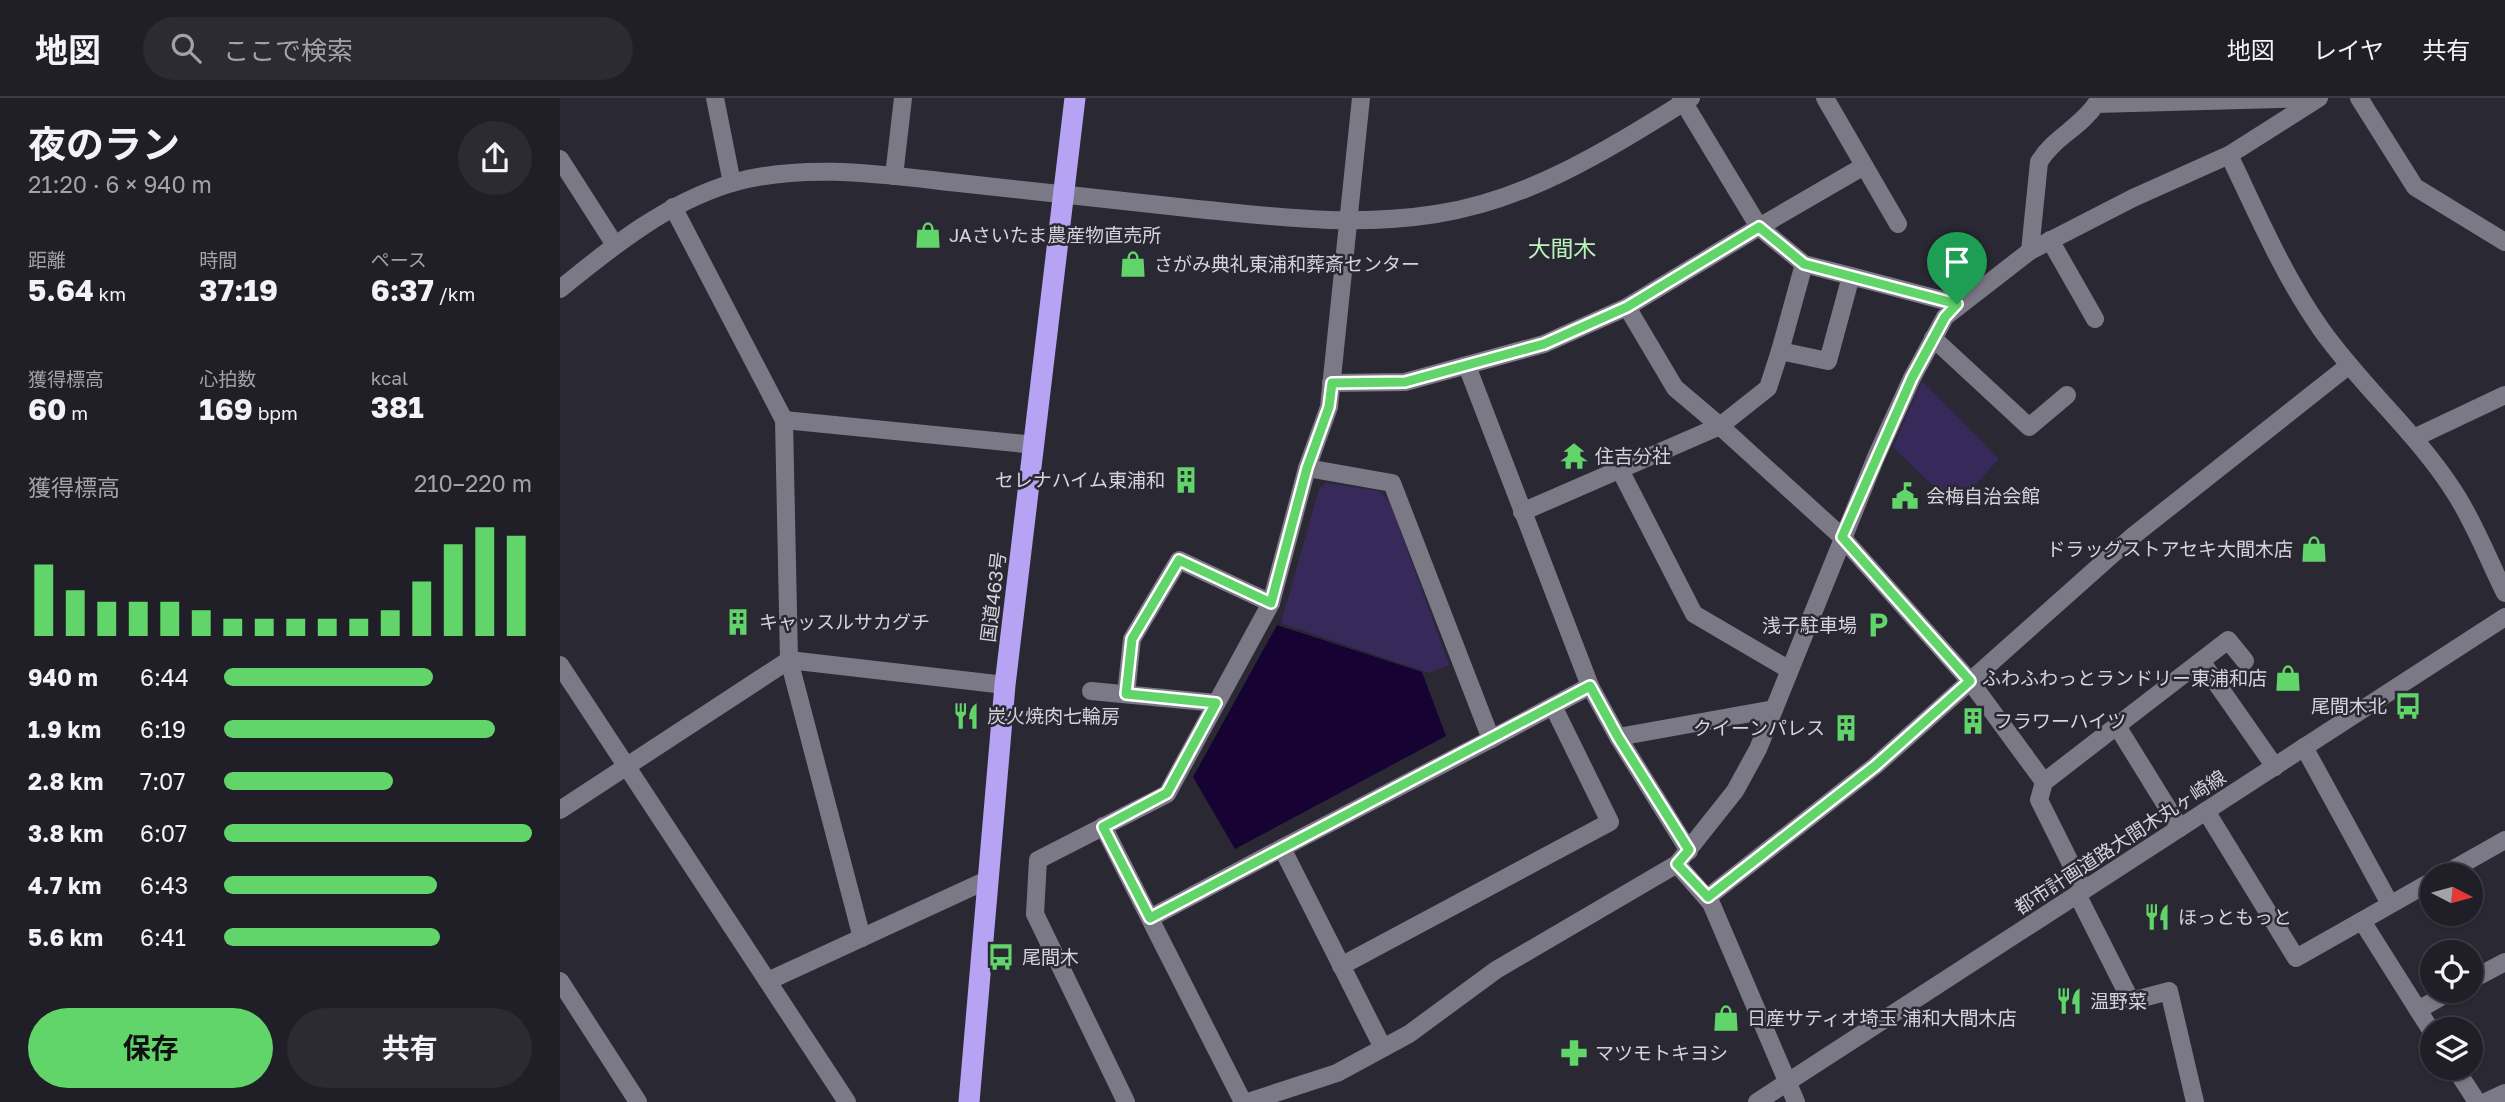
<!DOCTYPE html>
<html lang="ja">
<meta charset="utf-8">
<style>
:root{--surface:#201e26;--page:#2d2b32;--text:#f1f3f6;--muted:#a2a2a7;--line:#3d3c43;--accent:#61d56a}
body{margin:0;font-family:"Golos Text","Noto Sans JP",sans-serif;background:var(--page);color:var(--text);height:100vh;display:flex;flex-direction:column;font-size:26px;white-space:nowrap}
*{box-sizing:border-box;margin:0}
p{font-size:23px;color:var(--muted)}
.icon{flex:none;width:38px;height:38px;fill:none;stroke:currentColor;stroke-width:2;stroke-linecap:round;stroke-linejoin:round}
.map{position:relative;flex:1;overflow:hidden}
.details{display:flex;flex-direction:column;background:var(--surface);width:560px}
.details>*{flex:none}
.needle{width:46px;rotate:96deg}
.tools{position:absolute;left:1860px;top:765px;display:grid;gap:14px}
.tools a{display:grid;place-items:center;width:63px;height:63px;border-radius:50%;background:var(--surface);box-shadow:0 2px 5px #0004,0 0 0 2px var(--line);font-size:35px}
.pin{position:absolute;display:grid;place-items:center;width:60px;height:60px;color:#fff;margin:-72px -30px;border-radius:50% 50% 50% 0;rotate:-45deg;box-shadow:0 0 7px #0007}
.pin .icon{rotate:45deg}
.round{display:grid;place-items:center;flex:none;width:74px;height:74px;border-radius:37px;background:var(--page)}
.headline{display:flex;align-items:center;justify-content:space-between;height:119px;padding:0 28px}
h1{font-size:38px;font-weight:700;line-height:52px}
.metrics{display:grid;grid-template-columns:repeat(3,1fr);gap:10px;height:119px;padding:7px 28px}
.metrics div{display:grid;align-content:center}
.metrics b{font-size:30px;font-weight:700}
.metrics small{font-size:19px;font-weight:400}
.metrics p{font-size:19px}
.chart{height:196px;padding:14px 28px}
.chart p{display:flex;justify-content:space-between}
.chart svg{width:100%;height:126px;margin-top:7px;stroke:var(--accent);stroke-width:6}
.action{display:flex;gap:14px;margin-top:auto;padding:14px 28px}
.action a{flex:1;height:80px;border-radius:42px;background:var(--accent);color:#111;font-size:28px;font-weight:700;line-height:80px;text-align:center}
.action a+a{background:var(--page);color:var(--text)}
ul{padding:0 28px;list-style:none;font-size:23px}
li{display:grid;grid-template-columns:112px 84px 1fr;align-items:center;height:52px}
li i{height:18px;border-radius:9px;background:var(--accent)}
header{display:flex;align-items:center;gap:42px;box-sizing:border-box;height:98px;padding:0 35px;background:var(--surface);border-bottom:2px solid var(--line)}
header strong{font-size:33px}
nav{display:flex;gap:38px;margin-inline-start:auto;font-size:24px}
.search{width:490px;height:63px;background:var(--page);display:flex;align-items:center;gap:18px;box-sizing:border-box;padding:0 24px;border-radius:38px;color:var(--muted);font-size:26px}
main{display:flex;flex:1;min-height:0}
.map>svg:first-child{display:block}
</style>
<header>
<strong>地図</strong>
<div class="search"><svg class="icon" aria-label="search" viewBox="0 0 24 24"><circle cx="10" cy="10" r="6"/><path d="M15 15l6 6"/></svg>ここで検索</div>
<nav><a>地図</a><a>レイヤ</a><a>共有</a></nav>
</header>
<main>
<section class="details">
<div class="headline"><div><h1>夜のラン</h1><p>21:20 · 6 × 940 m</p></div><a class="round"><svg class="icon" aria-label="share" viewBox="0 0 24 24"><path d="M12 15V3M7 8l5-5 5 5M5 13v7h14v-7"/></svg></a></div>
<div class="metrics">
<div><p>距離</p><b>5.64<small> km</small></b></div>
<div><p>時間</p><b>37:19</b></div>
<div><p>ペース</p><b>6:37<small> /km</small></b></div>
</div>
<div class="metrics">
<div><p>獲得標高</p><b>60<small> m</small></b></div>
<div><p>心拍数</p><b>169<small> bpm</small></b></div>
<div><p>kcal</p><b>381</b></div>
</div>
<div class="chart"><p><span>獲得標高</span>210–220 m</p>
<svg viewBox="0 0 160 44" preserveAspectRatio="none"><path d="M5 44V19M15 44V28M25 44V32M35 44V32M45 44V32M55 44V35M65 44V38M75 44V38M85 44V38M95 44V38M105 44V38M115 44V35M125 44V25M135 44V12M145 44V6M155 44V9"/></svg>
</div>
<ul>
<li><b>940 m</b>6:44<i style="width:68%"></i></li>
<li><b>1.9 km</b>6:19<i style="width:88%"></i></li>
<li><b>2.8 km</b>7:07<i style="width:55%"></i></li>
<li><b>3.8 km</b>6:07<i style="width:100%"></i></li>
<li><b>4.7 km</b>6:43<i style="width:69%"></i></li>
<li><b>5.6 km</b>6:41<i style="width:70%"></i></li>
</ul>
<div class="action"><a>保存</a><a>共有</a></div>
</section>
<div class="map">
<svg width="1945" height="1004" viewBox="0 0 1945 1004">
<rect width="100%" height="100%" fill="#2a2833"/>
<g fill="#38295b">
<polygon points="1362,283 1439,361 1395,409 1333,349"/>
<polygon points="766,385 819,393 830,404 889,567 869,575 721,525 759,391"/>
</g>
<polygon fill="#170234" points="717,527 862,574 886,638 675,751 633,679"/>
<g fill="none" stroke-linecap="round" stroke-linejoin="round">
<g stroke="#7c7986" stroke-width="18">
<polyline points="155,0 172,85"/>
<polyline points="801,0 769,309 747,370 832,385 931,641 722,750 823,950"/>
<polyline points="1265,0 1338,126"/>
<polyline points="1799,0 1855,89 1945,144"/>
<path d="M1669 57C1697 115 1723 177 1761 231 1802 289 1857 335 1895 395 1915 426 1929 463 1945 495"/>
<polyline points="0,61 55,147"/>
<polyline points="334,78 343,0"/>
<polyline points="113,109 224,322 229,562 302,840"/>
<polyline points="1490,142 1535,221"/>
<path d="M1470 153 1479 64C1493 40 1521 29 1536 6L1757 0"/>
<polyline points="1291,178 1244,166 1199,129 1304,68"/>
<path d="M0 191C53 148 106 105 172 85 245 64 326 77 399 85 478 94 558 102 637 111 720 119 793 129 876 116 970 102 1052 49 1131 0"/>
<polyline points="1397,206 1291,178 1268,263 1220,253 1208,290 1160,328 1281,438 1410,583 1484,684"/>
<polyline points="1373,240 1469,329 1507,297"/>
<polyline points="1220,253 1244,166"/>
<polyline points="907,268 1030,588 1058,639 1129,753"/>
<polyline points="771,285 845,284 984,246 1067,209 1199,129 1121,0"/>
<polyline points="224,322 475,347"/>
<polyline points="1854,340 1945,297"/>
<polyline points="1059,370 1134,516 1228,571"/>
<polyline points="962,414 1160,328 1115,290 1067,209"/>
<polyline points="1641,563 1715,669"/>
<polyline points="0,567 287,1004"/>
<polyline points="531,593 656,605"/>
<polyline points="566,596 572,541 619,462 711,505"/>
<polyline points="1557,628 1620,730"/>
<polyline points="1058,639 1214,611"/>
<polyline points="931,641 1030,588"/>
<polyline points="1744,649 1830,806"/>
<polyline points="0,712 229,562 445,587"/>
<polyline points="1646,713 1736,860 1872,783"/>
<polyline points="543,728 683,1004"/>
<polyline points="1117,766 1151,805 1236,1004"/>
<polyline points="1883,777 1945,742"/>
<polyline points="1524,792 1479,702 1484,684 1668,542 1685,563"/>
<polyline points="1517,796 1571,903 1609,893 1635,1004"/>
<polyline points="1148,799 1315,668 1573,438 1788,268"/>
<polyline points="590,820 722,750"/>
<polyline points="1802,823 1872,934"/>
<polyline points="781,868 1050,724 993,608"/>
<polyline points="1911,882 1945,864"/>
<polyline points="0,883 78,1004"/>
<polyline points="208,883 427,782"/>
<polyline points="1858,912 1893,892"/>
<polyline points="1895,970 1917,1004"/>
<polyline points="566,1004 475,816 478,762 607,696 711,505 747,370"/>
<polyline points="688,1004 777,975 849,936 936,872 1117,766 1175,693 1198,651 1316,359 1352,280 1385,219 1470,153 1573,100 1669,57 1759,0"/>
<polyline points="1197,1004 1945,519"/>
<polyline points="1926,1004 1945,995"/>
</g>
<polyline stroke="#b7a3f4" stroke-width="21" points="409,1004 445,587 515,0"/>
</g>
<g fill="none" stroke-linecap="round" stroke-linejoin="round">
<defs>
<polygon id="route" points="1199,129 1244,166 1397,206 1385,219 1352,280 1282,439 1410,583 1315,668 1148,799 1117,766 1129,752 1058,639 1030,588 590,820 543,729 607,695 656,605 566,596 572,541 619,462 711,505 747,370 769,309 772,285 845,284 984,246 1067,209"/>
</defs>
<use href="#route" stroke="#fff" stroke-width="14"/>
<use href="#route" stroke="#61d56a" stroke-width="9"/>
</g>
<defs>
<symbol id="shop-bare" viewBox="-9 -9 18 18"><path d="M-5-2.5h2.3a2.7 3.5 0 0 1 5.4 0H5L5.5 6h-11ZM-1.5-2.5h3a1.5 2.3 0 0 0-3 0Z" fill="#61d56a" stroke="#2a2833" stroke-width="2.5" paint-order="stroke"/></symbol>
<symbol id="temple-bare" viewBox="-9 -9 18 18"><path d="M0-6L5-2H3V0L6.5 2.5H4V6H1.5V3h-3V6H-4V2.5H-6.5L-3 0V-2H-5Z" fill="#61d56a" stroke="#2a2833" stroke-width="2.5" paint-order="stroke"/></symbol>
<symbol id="building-bare" viewBox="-9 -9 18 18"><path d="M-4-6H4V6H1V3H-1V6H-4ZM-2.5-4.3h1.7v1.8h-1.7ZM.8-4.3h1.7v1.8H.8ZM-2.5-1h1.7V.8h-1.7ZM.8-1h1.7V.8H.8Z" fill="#61d56a" stroke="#2a2833" stroke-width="2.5" paint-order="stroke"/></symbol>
<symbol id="civic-bare" viewBox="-9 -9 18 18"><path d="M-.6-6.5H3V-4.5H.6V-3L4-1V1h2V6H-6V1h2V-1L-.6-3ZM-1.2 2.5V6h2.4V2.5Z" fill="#61d56a" stroke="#2a2833" stroke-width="2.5" paint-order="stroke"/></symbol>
<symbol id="parking-bare" viewBox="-9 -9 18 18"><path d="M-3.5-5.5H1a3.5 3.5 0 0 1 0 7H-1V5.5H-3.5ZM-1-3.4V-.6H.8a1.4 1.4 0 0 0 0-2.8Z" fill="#61d56a" stroke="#2a2833" stroke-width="2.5" paint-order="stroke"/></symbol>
<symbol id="bus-bare" viewBox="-9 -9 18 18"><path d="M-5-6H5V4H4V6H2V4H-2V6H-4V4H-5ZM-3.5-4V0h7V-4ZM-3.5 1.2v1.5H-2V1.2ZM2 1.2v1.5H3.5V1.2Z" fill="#61d56a" stroke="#2a2833" stroke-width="2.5" paint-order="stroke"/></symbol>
<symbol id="restaurant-bare" viewBox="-9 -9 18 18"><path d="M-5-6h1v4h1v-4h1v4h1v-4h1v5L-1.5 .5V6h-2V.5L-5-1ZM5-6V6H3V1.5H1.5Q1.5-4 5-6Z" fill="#61d56a" stroke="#2a2833" stroke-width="2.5" paint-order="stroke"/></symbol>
<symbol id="pharmacy-bare" viewBox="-9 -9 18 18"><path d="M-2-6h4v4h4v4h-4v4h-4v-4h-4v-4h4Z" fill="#61d56a" stroke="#2a2833" stroke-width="2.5" paint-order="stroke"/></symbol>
</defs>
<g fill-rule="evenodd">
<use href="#shop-bare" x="349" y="118" width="38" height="38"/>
<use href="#shop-bare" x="554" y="147" width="38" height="38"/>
<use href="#temple-bare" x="995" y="339" width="38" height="38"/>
<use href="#building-bare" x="607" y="363" width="38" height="38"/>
<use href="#civic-bare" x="1326" y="379" width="38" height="38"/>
<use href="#shop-bare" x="1735" y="432" width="38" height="38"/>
<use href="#building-bare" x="159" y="505" width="38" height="38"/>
<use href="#parking-bare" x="1299" y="508" width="38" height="38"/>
<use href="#shop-bare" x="1709" y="561" width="38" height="38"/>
<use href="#bus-bare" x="1829" y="589" width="38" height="38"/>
<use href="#restaurant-bare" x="387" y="599" width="38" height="38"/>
<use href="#building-bare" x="1394" y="604" width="38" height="38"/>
<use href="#building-bare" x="1267" y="611" width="38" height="38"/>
<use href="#restaurant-bare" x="1578" y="800" width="38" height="38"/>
<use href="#bus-bare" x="422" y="840" width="38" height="38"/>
<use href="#restaurant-bare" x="1490" y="884" width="38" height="38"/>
<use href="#shop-bare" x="1147" y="901" width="38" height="38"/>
<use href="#pharmacy-bare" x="995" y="936" width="38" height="38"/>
</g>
<g text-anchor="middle" stroke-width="5" stroke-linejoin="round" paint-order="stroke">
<g font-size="19" fill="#d5d4db" stroke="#2a2833" text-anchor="start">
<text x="389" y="144">JAさいたま農産物直売所</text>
<text x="594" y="173">さがみ典礼東浦和葬斎センター</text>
<text x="1035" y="365">住吉分社</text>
<text x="605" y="389" text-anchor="end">セレナハイム東浦和</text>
<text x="1366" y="405">会梅自治会館</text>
<text x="1733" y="458" text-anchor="end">ドラッグストアセキ大間木店</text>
<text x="199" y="531">キャッスルサカグチ</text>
<text x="1297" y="534" text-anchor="end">浅子駐車場</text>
<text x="1707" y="587" text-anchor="end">ふわふわっとランドリー東浦和店</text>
<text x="1827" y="615" text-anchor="end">尾間木北</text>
<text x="427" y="625">炭火焼肉七輪房</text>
<text x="1434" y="630">フラワーハイツ</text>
<text x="1265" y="637" text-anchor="end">クイーンパレス</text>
<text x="1618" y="826">ほっともっと</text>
<text x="462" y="866">尾間木</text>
<text x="1530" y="910">温野菜</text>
<text x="1187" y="927">日産サティオ埼玉 浦和大間木店</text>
<text x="1035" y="962">マツモトキヨシ</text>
</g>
<g font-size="19" fill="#d5d4db" stroke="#2a2833">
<text transform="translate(433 499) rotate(-83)" y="7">国道463号</text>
<text transform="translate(1560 744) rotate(-33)" y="7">都市計画道路大間木丸ヶ崎線</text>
</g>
<g font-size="23" fill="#b8f4b9" stroke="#2a2833">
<text x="1002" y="159">大間木</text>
</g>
</g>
</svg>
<div class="tools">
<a><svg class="needle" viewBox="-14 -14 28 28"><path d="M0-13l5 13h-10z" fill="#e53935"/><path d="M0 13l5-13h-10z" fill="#a2a2a7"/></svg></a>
<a><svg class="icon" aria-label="locate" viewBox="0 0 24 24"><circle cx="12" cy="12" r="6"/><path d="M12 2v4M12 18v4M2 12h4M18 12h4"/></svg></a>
<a><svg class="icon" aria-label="layers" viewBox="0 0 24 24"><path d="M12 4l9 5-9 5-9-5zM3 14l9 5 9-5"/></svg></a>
</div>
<div class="pin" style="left:1397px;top:206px;background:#1e9e55"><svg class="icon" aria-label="arrive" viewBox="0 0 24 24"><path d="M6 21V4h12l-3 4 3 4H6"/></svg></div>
</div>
</main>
